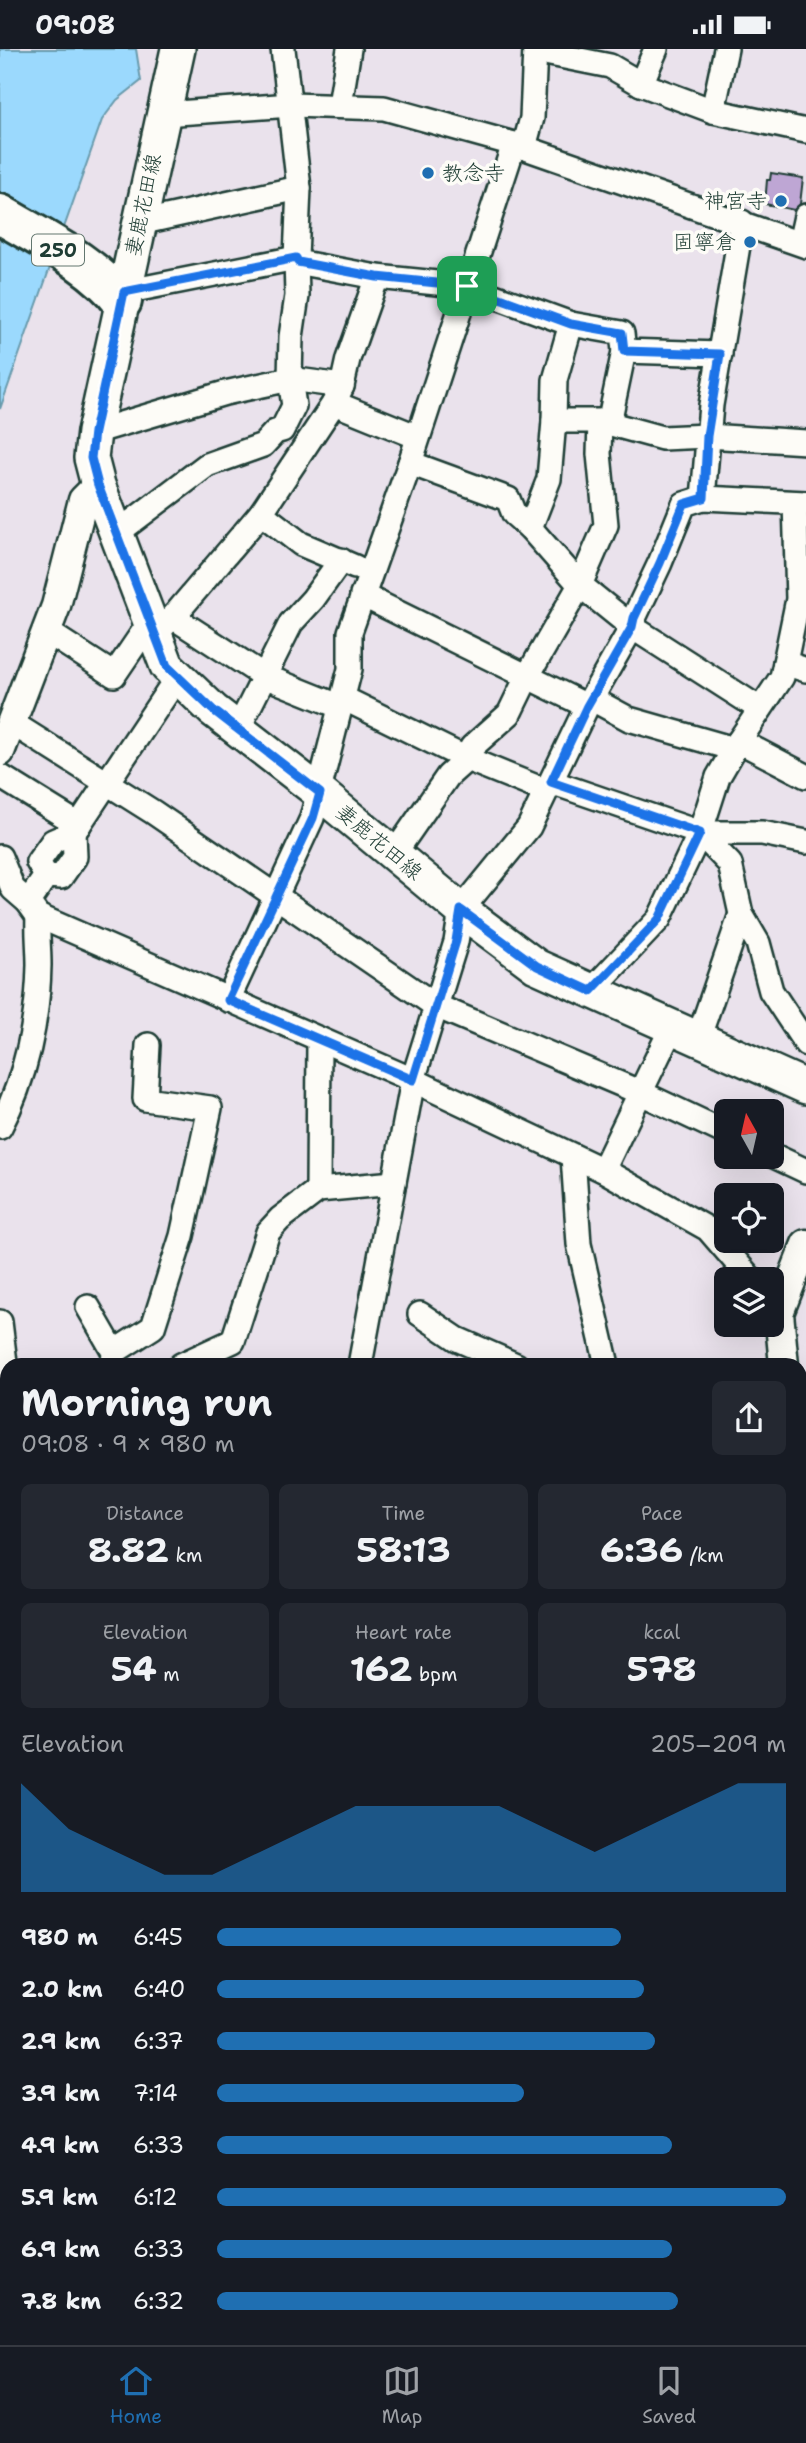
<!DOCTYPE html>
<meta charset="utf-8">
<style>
:root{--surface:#171b24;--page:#242831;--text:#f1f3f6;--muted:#9ea1a6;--line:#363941;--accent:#1f6fb2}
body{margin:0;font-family:"Shantell Sans","Klee One",sans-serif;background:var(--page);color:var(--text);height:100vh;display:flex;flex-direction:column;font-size:26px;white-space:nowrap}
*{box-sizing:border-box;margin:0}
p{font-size:23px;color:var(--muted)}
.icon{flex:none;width:38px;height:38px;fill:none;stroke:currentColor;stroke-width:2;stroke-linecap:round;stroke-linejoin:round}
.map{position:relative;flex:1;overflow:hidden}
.drawer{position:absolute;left:0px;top:1309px;width:807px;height:987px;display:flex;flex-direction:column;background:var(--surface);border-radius:21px 21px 0 0;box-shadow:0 7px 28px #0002}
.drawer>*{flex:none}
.needle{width:46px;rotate:352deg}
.tools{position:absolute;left:714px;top:1050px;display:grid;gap:14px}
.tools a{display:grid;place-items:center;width:70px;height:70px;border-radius:10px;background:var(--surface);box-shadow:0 7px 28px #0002;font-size:35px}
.pin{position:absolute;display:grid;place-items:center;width:60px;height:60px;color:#fff;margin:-30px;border-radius:14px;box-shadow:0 4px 10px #0006}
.round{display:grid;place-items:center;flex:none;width:74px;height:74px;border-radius:10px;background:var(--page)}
.overview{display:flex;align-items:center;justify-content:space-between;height:119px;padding:0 21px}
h1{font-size:38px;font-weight:700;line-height:52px}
.metrics{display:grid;grid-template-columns:repeat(3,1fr);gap:10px;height:119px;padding:7px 21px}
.metrics div{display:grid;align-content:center;border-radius:10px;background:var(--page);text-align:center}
.metrics b{font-size:35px;font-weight:700}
.metrics small{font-size:19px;font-weight:400}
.metrics p{font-size:19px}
.chart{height:196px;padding:14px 21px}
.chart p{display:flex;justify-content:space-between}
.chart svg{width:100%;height:126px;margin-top:7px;fill:var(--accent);opacity:.7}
ul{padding:0 21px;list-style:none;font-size:23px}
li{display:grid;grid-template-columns:112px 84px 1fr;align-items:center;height:52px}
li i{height:18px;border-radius:9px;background:var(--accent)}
.status{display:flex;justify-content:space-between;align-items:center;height:49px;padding:0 35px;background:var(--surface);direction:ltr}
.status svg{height:19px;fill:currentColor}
.menu{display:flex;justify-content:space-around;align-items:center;height:98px;border-top:2px solid var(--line);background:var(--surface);font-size:19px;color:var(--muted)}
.menu a{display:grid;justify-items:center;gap:4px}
.menu .current{color:var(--accent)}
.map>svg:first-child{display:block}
</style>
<div class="status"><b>09:08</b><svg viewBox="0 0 49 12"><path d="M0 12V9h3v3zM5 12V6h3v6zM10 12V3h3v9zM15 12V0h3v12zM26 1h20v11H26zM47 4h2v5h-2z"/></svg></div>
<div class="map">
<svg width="806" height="2296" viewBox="0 0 806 2296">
<rect width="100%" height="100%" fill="#eae2ec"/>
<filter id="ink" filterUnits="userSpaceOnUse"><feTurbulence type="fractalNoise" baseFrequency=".0143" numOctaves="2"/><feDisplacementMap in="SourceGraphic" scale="14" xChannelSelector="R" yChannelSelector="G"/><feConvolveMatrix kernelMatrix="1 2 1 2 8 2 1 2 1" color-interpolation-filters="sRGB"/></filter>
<g filter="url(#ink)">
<polygon fill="#c9e9a1" stroke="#74936a" stroke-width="2" points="0,2057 7,2057 7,2289 800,2289 800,2109 806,2110 806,2296 0,2296"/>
<polygon fill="#9bd9fd" stroke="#699bad" stroke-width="2" points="0,0 136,0 141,32 117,51 102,71 0,360"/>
<polygon fill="#bea6d4" stroke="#1f3d34" stroke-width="2" points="771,124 803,129 800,155 794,161 765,155 767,131 770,131"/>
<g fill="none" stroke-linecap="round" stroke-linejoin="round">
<defs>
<g id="service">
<polyline points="800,1991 806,1992"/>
<polyline points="0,2065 7,2065"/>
<polyline points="800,2118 806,2118"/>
<polyline points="0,2123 7,2124"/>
<polyline points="800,2246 806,2246"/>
<polyline points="0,2283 7,2283"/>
<polyline points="118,2289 119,2296"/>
<polyline points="161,2289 181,2291 191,2296"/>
<polyline points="279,2296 289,2293 308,2296"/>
<polyline points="586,2296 595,2289"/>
</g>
<g id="minor">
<polyline points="535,2 610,17 641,35 713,62 806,82"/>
<polyline points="641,35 656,0"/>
<polyline points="340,56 349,0"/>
<polyline points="713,62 726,0"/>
<polyline points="163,65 291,56 384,59 514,95 806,197"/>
<polyline points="524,98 532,69 535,0"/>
<polyline points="139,174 299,139"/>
<polyline points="800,194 806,167"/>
<polyline points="297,213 377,228 467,237 571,275 622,284 624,302 720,305"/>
<polyline points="124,243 296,209"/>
<polyline points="334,354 418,388"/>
<polyline points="554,372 600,372 662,389 707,387 806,393"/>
<polyline points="609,374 624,302"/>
<polyline points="94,383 225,344 290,330 342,337"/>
<polyline points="410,414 508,450 514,465 530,479 580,536 632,578 760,660"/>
<polyline points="703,449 711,356 742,173"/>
<polyline points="261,464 301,495 355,518"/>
<polyline points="530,479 549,430 554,372 555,331 571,275"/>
<polyline points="117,484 207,416 263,396 275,383 282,381 294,357 290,330 291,288 297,247 296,209 299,139 283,0"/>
<polyline points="362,546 587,657"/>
<polyline points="173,568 264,627 341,658"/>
<polyline points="46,582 114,626 150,573"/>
<polyline points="155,585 173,568 261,464 334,354 342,337 348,310 377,228"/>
<polyline points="785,614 806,621"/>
<polyline points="343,649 467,710 546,742"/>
<polyline points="592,650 629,670 734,700"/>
<polyline points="12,674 153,763 436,957 639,1043 726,1084"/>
<polyline points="238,680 291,574 313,550 341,511"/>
<polyline points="739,692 806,727"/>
<polyline points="0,727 79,776"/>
<polyline points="551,733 700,784 762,784 806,793"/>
<polyline points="700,784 730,815 741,865 758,894 771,942 806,995"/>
<polyline points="394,805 448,727 467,710 472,698 509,665 527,628 580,536 606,476 599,405 600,372"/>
<polyline points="0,808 13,840 28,853 38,867 413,1031 603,1121 708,1180 751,1230"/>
<polyline points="46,827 61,828 75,808 74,783"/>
<polyline points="28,853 46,827 38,813 53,792 74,783 178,627"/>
<polyline points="591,942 659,870 700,784 718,728 739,692 782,628 798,550 795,454"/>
<polyline points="228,951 312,769 350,620 350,583 410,414 514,95"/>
<polyline points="698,990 741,865"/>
<path d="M0 1078C26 1029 38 971 39 916 39 899 37 884 38 867"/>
<polyline points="772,1106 806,1122"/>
<polyline points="573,1107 579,1195 607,1316"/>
<polyline points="603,1121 672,978"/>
<polyline points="318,1141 319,990"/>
<polyline points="88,1258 114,1303 113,1316"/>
<polyline points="420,1265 457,1290 516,1316"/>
<polyline points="0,1273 7,1330"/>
<polyline points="114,1303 153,1278 182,1187 210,1059 145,1050 148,996"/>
<polyline points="181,1316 233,1292 268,1183 280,1170 318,1141 394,1134"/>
<polyline points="360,1316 413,1031 456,893 461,861 529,778 587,657 632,578 634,569 660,514 684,455 703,449 806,454"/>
<polyline points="0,1486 7,1490"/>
<polyline points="0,1571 7,1573"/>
<polyline points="0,1902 7,1917"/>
<polyline points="800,2062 806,2052"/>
<polyline points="228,2296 229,2289"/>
</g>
<g id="tertiary">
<polyline points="0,703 56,557 83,451 98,436"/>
<polyline points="784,1316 779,1264 806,1195"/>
<polyline points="800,1458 806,1504"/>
</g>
<polyline id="secondary" points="178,0 94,383 91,409 98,436 167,617 213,661 320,744 461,861 536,917 806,1038"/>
<g id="trunk">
<path d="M0 165C41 190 92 213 122 252"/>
<polyline points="0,1513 7,1515"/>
<polyline points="800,1656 806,1657"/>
<polyline points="800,1686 806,1687"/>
</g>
</defs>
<use href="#service" stroke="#1f3d34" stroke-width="18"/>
<use href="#minor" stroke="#1f3d34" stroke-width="28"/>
<use href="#tertiary" stroke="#1f3d34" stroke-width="33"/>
<use href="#secondary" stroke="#1f3d34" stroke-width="38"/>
<use href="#trunk" stroke="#1f3d34" stroke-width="44"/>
<use href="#service" stroke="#fdfcf7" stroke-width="12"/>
<use href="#minor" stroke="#fdfcf7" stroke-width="23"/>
<use href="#tertiary" stroke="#fdfcf7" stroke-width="28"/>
<use href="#secondary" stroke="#fdfcf7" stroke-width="33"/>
<use href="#trunk" stroke="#fdfcf7" stroke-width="38"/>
</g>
</g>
<g fill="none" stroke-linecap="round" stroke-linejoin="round" filter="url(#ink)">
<defs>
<polygon id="route" points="296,209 298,213 377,228 467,237 571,275 622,284 624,302 720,305 707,387 704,449 684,455 660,514 634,569 632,578 587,657 551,733 700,784 659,870 591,942 537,917 461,861 456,892 413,1031 228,951 313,769 320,744 213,661 167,617 98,436 91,409 94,383 124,243"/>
</defs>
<use href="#route" stroke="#fff" stroke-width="14"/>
<use href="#route" stroke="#1a73e8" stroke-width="9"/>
</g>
<g fill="#1f6fb2" stroke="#fdfcf7" stroke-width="2.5">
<circle cx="428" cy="124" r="7"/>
<circle cx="781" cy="152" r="7"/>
<circle cx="750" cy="193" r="7"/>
</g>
<g text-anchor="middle" stroke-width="7" stroke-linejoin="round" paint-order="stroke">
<rect fill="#fdfcf7" stroke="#62766e" stroke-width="2" x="32" y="185.5" width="52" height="31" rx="5"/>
<g font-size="19" font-weight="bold" fill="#1f3d34">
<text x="58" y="208">250</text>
</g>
<g font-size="21" fill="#1f3d34" stroke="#fdfcf7" text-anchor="end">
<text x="442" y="131" text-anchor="start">教念寺</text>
<text x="767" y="159">神宮寺</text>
<text x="736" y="200">固寧倉</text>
</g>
<g font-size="21" fill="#1f3d34" stroke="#fdfcf7">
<text transform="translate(143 156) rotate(-78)" y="7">妻鹿花田線</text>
<text transform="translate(379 793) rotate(40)" y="7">妻鹿花田線</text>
</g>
</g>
</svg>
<div class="tools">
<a><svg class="needle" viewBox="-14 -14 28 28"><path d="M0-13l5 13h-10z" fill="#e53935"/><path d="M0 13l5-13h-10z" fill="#9ea1a6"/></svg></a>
<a><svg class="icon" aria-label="locate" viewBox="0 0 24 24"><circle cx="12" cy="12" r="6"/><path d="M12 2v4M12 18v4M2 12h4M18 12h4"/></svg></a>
<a><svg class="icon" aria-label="layers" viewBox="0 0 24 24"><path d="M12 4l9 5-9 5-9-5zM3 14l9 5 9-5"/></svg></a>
</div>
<div class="pin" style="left:467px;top:237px;background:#1e9e55"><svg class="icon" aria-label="arrive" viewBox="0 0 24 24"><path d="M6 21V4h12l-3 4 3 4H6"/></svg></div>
<section class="drawer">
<div class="overview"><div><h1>Morning run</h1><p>09:08 · 9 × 980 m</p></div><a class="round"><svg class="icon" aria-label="share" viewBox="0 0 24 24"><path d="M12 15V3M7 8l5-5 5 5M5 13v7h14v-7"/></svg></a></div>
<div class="metrics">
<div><p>Distance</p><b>8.82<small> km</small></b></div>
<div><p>Time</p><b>58:13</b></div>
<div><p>Pace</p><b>6:36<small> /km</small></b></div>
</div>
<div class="metrics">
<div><p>Elevation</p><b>54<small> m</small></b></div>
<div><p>Heart rate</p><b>162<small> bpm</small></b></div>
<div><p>kcal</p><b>578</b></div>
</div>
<div class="chart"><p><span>Elevation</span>205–209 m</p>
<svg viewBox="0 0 160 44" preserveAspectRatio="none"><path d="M0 44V6L10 22L20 30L30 38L40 38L50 30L60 22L70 14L80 14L90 14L100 14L110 22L120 30L130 22L140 14L150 6L160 6V44z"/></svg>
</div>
<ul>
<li><b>980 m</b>6:45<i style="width:71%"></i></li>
<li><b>2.0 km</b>6:40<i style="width:75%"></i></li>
<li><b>2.9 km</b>6:37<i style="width:77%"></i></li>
<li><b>3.9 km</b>7:14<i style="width:54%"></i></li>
<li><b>4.9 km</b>6:33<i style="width:80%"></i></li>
<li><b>5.9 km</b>6:12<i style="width:100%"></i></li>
<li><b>6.9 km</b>6:33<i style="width:80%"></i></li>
<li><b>7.8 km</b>6:32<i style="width:81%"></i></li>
</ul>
</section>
</div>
<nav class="menu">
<a class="current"><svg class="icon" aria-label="home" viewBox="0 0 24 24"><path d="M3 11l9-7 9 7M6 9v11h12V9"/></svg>Home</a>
<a><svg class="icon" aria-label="map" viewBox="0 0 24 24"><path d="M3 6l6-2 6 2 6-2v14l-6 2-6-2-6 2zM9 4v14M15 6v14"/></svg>Map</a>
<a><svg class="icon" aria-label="saved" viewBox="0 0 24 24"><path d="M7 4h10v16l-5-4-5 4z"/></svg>Saved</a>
</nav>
